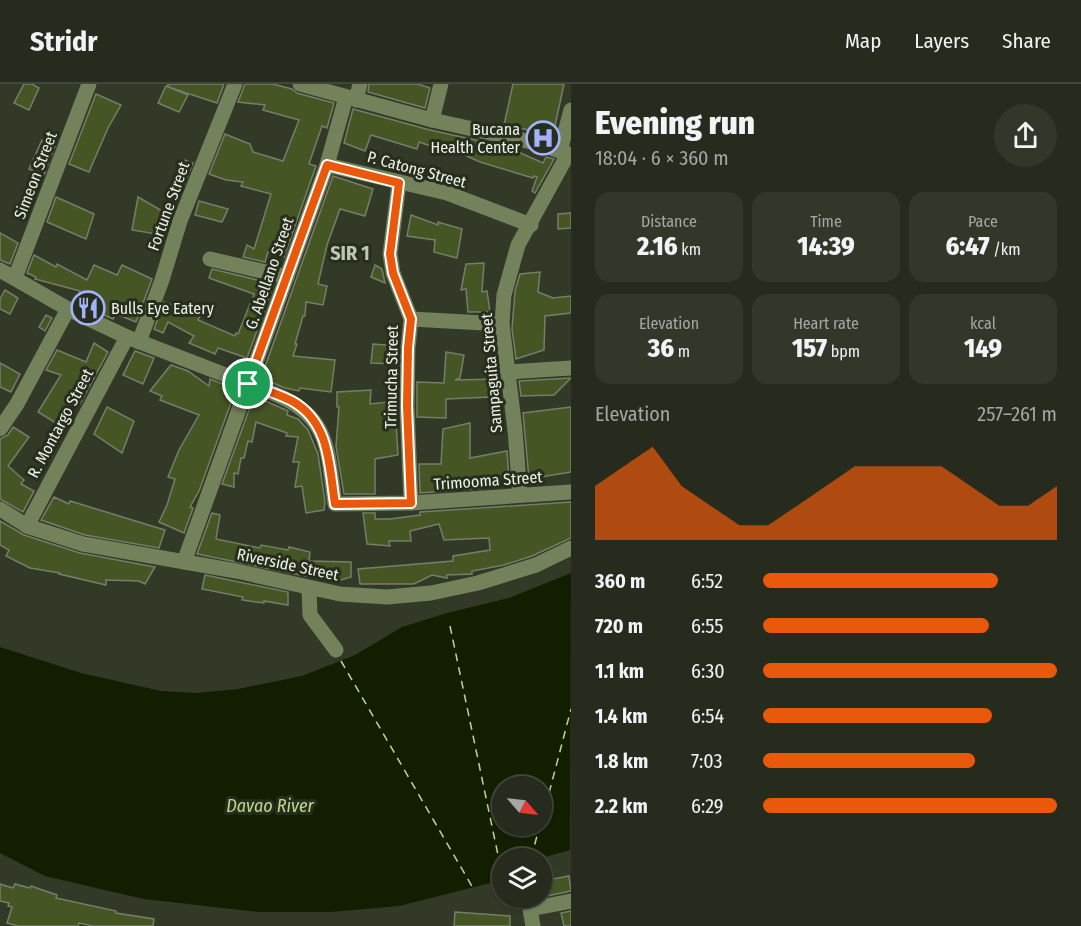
<!DOCTYPE html>
<meta charset="utf-8">
<style>
:root{--surface:#262b1d;--page:#32372a;--text:#f1f3f6;--muted:#a4a7a4;--line:#42473b;--accent:#ea580c}
body{margin:0;font-family:"Fira Sans Condensed",sans-serif;background:var(--page);color:var(--text);height:100vh;display:flex;flex-direction:column;font-size:22px;white-space:nowrap}
*{box-sizing:border-box;margin:0}
p{font-size:20px;color:var(--muted)}
.icon{flex:none;width:33px;height:33px;fill:none;stroke:currentColor;stroke-width:2;stroke-linecap:round;stroke-linejoin:round}
.map{position:relative;flex:1;overflow:hidden}
.sheet{display:flex;flex-direction:column;background:var(--surface);width:510px}
.sheet>*{flex:none}
.needle{width:39px;rotate:118deg}
.fabs{position:absolute;left:492px;top:692px;display:grid;gap:12px}
.fabs a{display:grid;place-items:center;width:60px;height:60px;border-radius:50%;background:var(--surface);box-shadow:0 2px 4px #0004,0 0 0 2px var(--line);font-size:30px}
.pin{position:absolute;display:grid;place-items:center;width:51px;height:51px;color:#fff;margin:-26px;border:3px solid #fff;border-radius:50%;box-shadow:0 2px 6px #0007}
.round{display:grid;place-items:center;flex:none;width:63px;height:63px;border-radius:32px;background:var(--page)}
.head{display:flex;align-items:center;justify-content:space-between;height:102px;padding:0 24px}
h1{font-size:33px;font-weight:800;line-height:45px}
.metrics{display:grid;grid-template-columns:repeat(3,1fr);gap:9px;height:102px;padding:6px 24px}
.metrics div{display:grid;align-content:center;border-radius:15px;background:var(--page);text-align:center}
.metrics b{font-size:26px;font-weight:800}
.metrics small{font-size:16px;font-weight:400}
.metrics p{font-size:16px}
.chart{height:168px;padding:12px 24px}
.chart p{display:flex;justify-content:space-between}
.chart svg{width:100%;height:108px;margin-top:6px;fill:var(--accent);opacity:.7}
ul{padding:0 24px;list-style:none;font-size:20px}
li{display:grid;grid-template-columns:96px 72px 1fr;align-items:center;height:45px}
li i{height:15px;border-radius:8px;background:var(--accent)}
header{display:flex;align-items:center;gap:36px;box-sizing:border-box;height:84px;padding:0 30px;background:var(--surface);border-bottom:2px solid var(--line)}
header strong{font-size:28px}
nav{display:flex;gap:33px;margin-inline-start:auto;font-size:21px}
main{display:flex;flex:1;min-height:0}
.map>svg:first-child{display:block}
</style>
<header>
<strong>Stridr</strong>
<nav><a>Map</a><a>Layers</a><a>Share</a></nav>
</header>
<main>
<div class="map">
<svg width="571" height="842" viewBox="0 0 571 842">
<rect width="100%" height="100%" fill="#323927"/>
<path fill="#131e00" fill-rule="evenodd" d="M571 489 570 766 541 774H502V796L399 822 331 828H258L144 815 96 804 45 792 0 769V563L81 589 161 607 196 609 238 605 302 592 355 571 402 543 447 529 509 514ZM502 702H542V741H502Z"/>
<g fill="none" stroke-linecap="round" stroke-linejoin="round">
<g stroke="#bdda8c" stroke-width="1.5" stroke-dasharray="8 6" stroke-linecap="butt">
<polyline points="450,542 502,790"/>
<polyline points="341,577 473,804"/>
<polyline points="542,736 571,625"/>
<polyline points="531,774 540,741"/>
</g>
</g>
<g fill="#455624" stroke="#767e6a" stroke-width="1.5">
<polygon points="24,0 32,0 39,4 29,26 14,19"/>
<polygon points="168,0 224,0 217,19 168,3"/>
<polygon points="245,0 273,0 292,5 297,9 334,19 327,44 322,42 309,80 316,82 284,173 268,168 265,178 243,173 247,161 254,165 271,110 241,102 243,98 226,96 209,90 225,50 250,60 253,68 283,77 299,36 263,26 265,21 238,18"/>
<polygon points="369,0 418,0 430,4 425,24 368,8"/>
<polygon points="513,0 564,0 553,51 504,41"/>
<polygon points="166,2 188,11 179,28 158,19"/>
<polygon points="96,10 121,21 108,44 89,88 69,80"/>
<polygon points="353,25 430,46 507,63 543,79 546,73 554,75 535,109 532,107 537,93 534,92 533,94 480,78 456,67 455,70 419,58 417,65 371,51 365,67 344,59"/>
<polygon points="42,56 55,62 44,91 29,85"/>
<polygon points="184,76 193,79 184,100 176,97"/>
<polygon points="333,92 373,105 365,132 340,125 327,161 318,200 327,202 323,221 306,218 305,232 303,232 295,260 297,260 293,272 335,276 331,308 300,304 299,307 285,304 261,294"/>
<polygon points="56,113 94,130 86,155 47,138"/>
<polygon points="138,113 164,128 156,150 132,146"/>
<polygon points="199,117 228,125 222,138 195,131"/>
<polygon points="571,129 571,144 558,145 558,130"/>
<polygon points="411,131 438,141 438,138 462,145 457,174 434,168 435,156 407,152"/>
<polygon points="0,149 18,159 10,180 0,176"/>
<polygon points="34,171 56,183 57,180 87,196 94,181 117,191 122,181 152,195 136,238 116,230 113,235 75,218 80,207 35,195 36,193 27,189"/>
<polygon points="484,179 482,208 487,207 490,228 468,228 466,205 461,206 466,180"/>
<polygon points="375,181 382,185 385,199 371,193"/>
<polygon points="212,185 274,200 247,274 218,264 215,270 189,259 194,252 168,238 163,249 154,245 164,218 200,232 198,236 235,252 236,249 238,250 254,210 209,194"/>
<polygon points="540,188 538,208 553,214 571,212 571,229 545,232 544,266 516,275 512,245 515,207 520,190"/>
<polygon points="5,206 18,214 10,230 0,225 0,215"/>
<polygon points="46,231 52,234 45,247 39,243"/>
<polygon points="94,259 108,268 80,320 71,316 59,341 38,328 61,291 46,286 57,266 86,278"/>
<polygon points="373,260 398,262 398,280 371,279"/>
<polygon points="135,267 154,274 143,300 123,291"/>
<polygon points="446,268 464,271 460,294 455,296 496,295 492,313 446,315 446,334 417,333 417,298 444,299"/>
<polygon points="0,279 20,290 11,308 0,303"/>
<polygon points="171,281 188,287 209,302 210,295 236,305 199,407 190,423 193,424 184,449 159,438 167,421 175,395 168,393 179,366 199,331 160,316 162,312 150,307"/>
<polygon points="571,294 554,311 521,312 519,297"/>
<polygon points="371,306 370,320 397,317 398,338 396,338 398,371 375,375 375,410 344,410 336,362 339,323 337,323 337,308"/>
<polygon points="254,312 288,327 287,331 298,335 308,346 318,370 325,418 324,426 306,429 302,402 295,403 299,378 293,378 298,353 286,352 287,349 256,338 252,358 248,357 244,374 241,374 238,390 234,389 234,403 222,400"/>
<polygon points="107,323 134,337 122,369 94,350"/>
<polygon points="571,323 571,388 529,395 523,329"/>
<polygon points="470,339 470,374 507,367 509,394 500,395 500,401 488,404 420,409 419,380 441,380 443,345"/>
<polygon points="13,343 29,353 8,382 24,396 21,400 34,407 23,428 0,415 0,355 8,351"/>
<polygon points="54,413 69,420 70,417 165,446 159,464 85,451 41,436"/>
<polygon points="571,418 571,454 532,472 504,481 472,487 472,490 447,491 447,494 432,491 414,500 360,500 358,485 453,477 453,472 490,466 489,454 444,456 439,440 410,447 411,457 389,457 390,462 367,460 363,429 375,429 375,435 390,435 420,431 420,428"/>
<polygon points="212,429 220,431 216,455 260,464 261,461 288,466 289,463 310,468 309,477 351,478 351,493 337,497 337,491 305,492 197,470"/>
<polygon points="0,437 24,451 80,469 155,483 145,500 139,497 106,496 106,501 59,490 60,489 30,484 6,472 9,466 0,461"/>
<polygon points="205,491 288,508 288,521 264,517 264,519 242,516 243,513 202,505"/>
<polygon points="569,792 571,807 542,813 542,797"/>
<polygon points="0,800 13,804 15,800 30,804 31,802 57,811 56,814 116,827 116,829 154,835 153,842 93,842 79,839 78,842 18,842 7,839 12,823 8,822 9,819 0,817"/>
<polygon points="571,827 571,842 564,842 561,829"/>
<polygon points="455,828 510,832 510,842 454,842"/>
</g>
<g fill="none" stroke-linecap="round" stroke-linejoin="round">
<g stroke="#73825a" stroke-width="15">
<polyline points="300,0 432,36 536,59 571,71"/>
<polyline points="356,16 360,0"/>
<polyline points="432,36 441,0"/>
<polyline points="560,67 571,26"/>
<polyline points="327,81 447,109 531,141"/>
<polyline points="399,99 390,170 393,189 411,235 408,264 407,322 411,419"/>
<polyline points="210,175 287,193"/>
<path d="M0 186 68 225 127 253 275 310C331 333 327 367 335 420L411 419 571 408"/>
<polyline points="15,194 89,0"/>
<polyline points="411,235 502,240"/>
<polyline points="139,258 162,196 180,137 235,0"/>
<polyline points="508,288 571,284"/>
<polyline points="0,345 17,320 68,225"/>
<polyline points="520,411 515,346 502,240 504,211 518,161 568,70"/>
<polyline points="0,425 27,442 83,460 236,487 340,510 387,513 431,509 478,499 536,481 571,464"/>
<polyline points="27,442 127,253"/>
<polyline points="184,478 327,81 346,13"/>
<polyline points="309,504 310,531 336,566"/>
<polyline points="533,842 530,825 571,817"/>
</g>
</g>
<g fill="none" stroke-linecap="round" stroke-linejoin="round">
<defs>
<path id="route" d="M327 81 399 99 390 170 393 189 411 235 408 264 407 322 411 419 335 420C329 382 330 338 292 317 278 310 263 305 248 300Z"/>
</defs>
<use href="#route" stroke="#fff" stroke-width="12"/>
<use href="#route" stroke="#ea580c" stroke-width="8"/>
</g>
<defs>
<symbol id="hospital-ring" viewBox="-11 -11 22 22"><circle r="9.5" fill="#282e1d" stroke="#a3b2fd" stroke-width="1.5"/><path d="M-5-5h3v3.5h4V-5h3V5h-3V1.5h-4V5h-3Z" fill="#a3b2fd"/></symbol>
<symbol id="restaurant-ring" viewBox="-11 -11 22 22"><circle r="9.5" fill="#282e1d" stroke="#a3b2fd" stroke-width="1.5"/><path d="M-5-6h1v4h1v-4h1v4h1v-4h1v5L-1.5 .5V6h-2V.5L-5-1ZM5-6V6H3V1.5H1.5Q1.5-4 5-6Z" fill="#a3b2fd"/></symbol>
</defs>
<g fill-rule="evenodd">
<use href="#hospital-ring" x="524" y="35" width="38" height="38"/>
<use href="#restaurant-ring" x="69" y="205" width="38" height="38"/>
</g>
<g text-anchor="middle" stroke-width="6" stroke-linejoin="round" paint-order="stroke">
<g font-size="16" fill="#eef2e7" stroke="#282e1d" text-anchor="end">
<text x="520" y="51">Bucana<tspan x="520" dy="18">Health Center</tspan></text>
<text x="111" y="230" text-anchor="start">Bulls Eye Eatery</text>
</g>
<g font-size="16" fill="#eef2e7" stroke="#282e1d">
<text transform="translate(417 85) rotate(15)" y="6">P. Catong Street</text>
<text transform="translate(35 91) rotate(-69)" y="6">Simeon Street</text>
<text transform="translate(168 122) rotate(-70)" y="6">Fortune Street</text>
<text transform="translate(269 189) rotate(-71)" y="6">G. Abellano Street</text>
<text transform="translate(491 289) rotate(-95)" y="6">Sampaguita Street</text>
<text transform="translate(391 293) rotate(-89)" y="6">Trimucha Street</text>
<text transform="translate(60 339) rotate(-62)" y="6">R. Montargo Street</text>
<text transform="translate(488 396) rotate(-4)" y="6">Trimooma Street</text>
<text transform="translate(288 480) rotate(12)" y="6">Riverside Street</text>
</g>
<g font-size="18" font-style="italic" fill="#bdda8c" stroke="#282e1d">
<text x="270" y="728">Davao River</text>
</g>
<g font-size="20" font-weight="bold" fill="#bec7b1" stroke="#282e1d">
<text x="350" y="176">SIR 1</text>
</g>
</g>
</svg>
<div class="fabs">
<a><svg class="needle" viewBox="-14 -14 28 28"><path d="M0-13l5 13h-10z" fill="#e53935"/><path d="M0 13l5-13h-10z" fill="#a4a7a4"/></svg></a>
<a><svg class="icon" aria-label="layers" viewBox="0 0 24 24"><path d="M12 4l9 5-9 5-9-5zM3 14l9 5 9-5"/></svg></a>
</div>
<div class="pin" style="left:248px;top:300px;background:#1e9e55"><svg class="icon" aria-label="arrive" viewBox="0 0 24 24"><path d="M6 21V4h12l-3 4 3 4H6"/></svg></div>
</div>
<section class="sheet">
<div class="head"><div><h1>Evening run</h1><p>18:04 · 6 × 360 m</p></div><a class="round"><svg class="icon" aria-label="share" viewBox="0 0 24 24"><path d="M12 15V3M7 8l5-5 5 5M5 13v7h14v-7"/></svg></a></div>
<div class="metrics">
<div><p>Distance</p><b>2.16<small> km</small></b></div>
<div><p>Time</p><b>14:39</b></div>
<div><p>Pace</p><b>6:47<small> /km</small></b></div>
</div>
<div class="metrics">
<div><p>Elevation</p><b>36<small> m</small></b></div>
<div><p>Heart rate</p><b>157<small> bpm</small></b></div>
<div><p>kcal</p><b>149</b></div>
</div>
<div class="chart"><p><span>Elevation</span>257–261 m</p>
<svg viewBox="0 0 160 44" preserveAspectRatio="none"><path d="M0 44V22L10 14L20 6L30 22L40 30L50 38L60 38L70 30L80 22L90 14L100 14L110 14L120 14L130 22L140 30L150 30L160 22V44z"/></svg>
</div>
<ul>
<li><b>360 m</b>6:52<i style="width:80%"></i></li>
<li><b>720 m</b>6:55<i style="width:77%"></i></li>
<li><b>1.1 km</b>6:30<i style="width:100%"></i></li>
<li><b>1.4 km</b>6:54<i style="width:78%"></i></li>
<li><b>1.8 km</b>7:03<i style="width:72%"></i></li>
<li><b>2.2 km</b>6:29<i style="width:100%"></i></li>
</ul>
</section>
</main>
